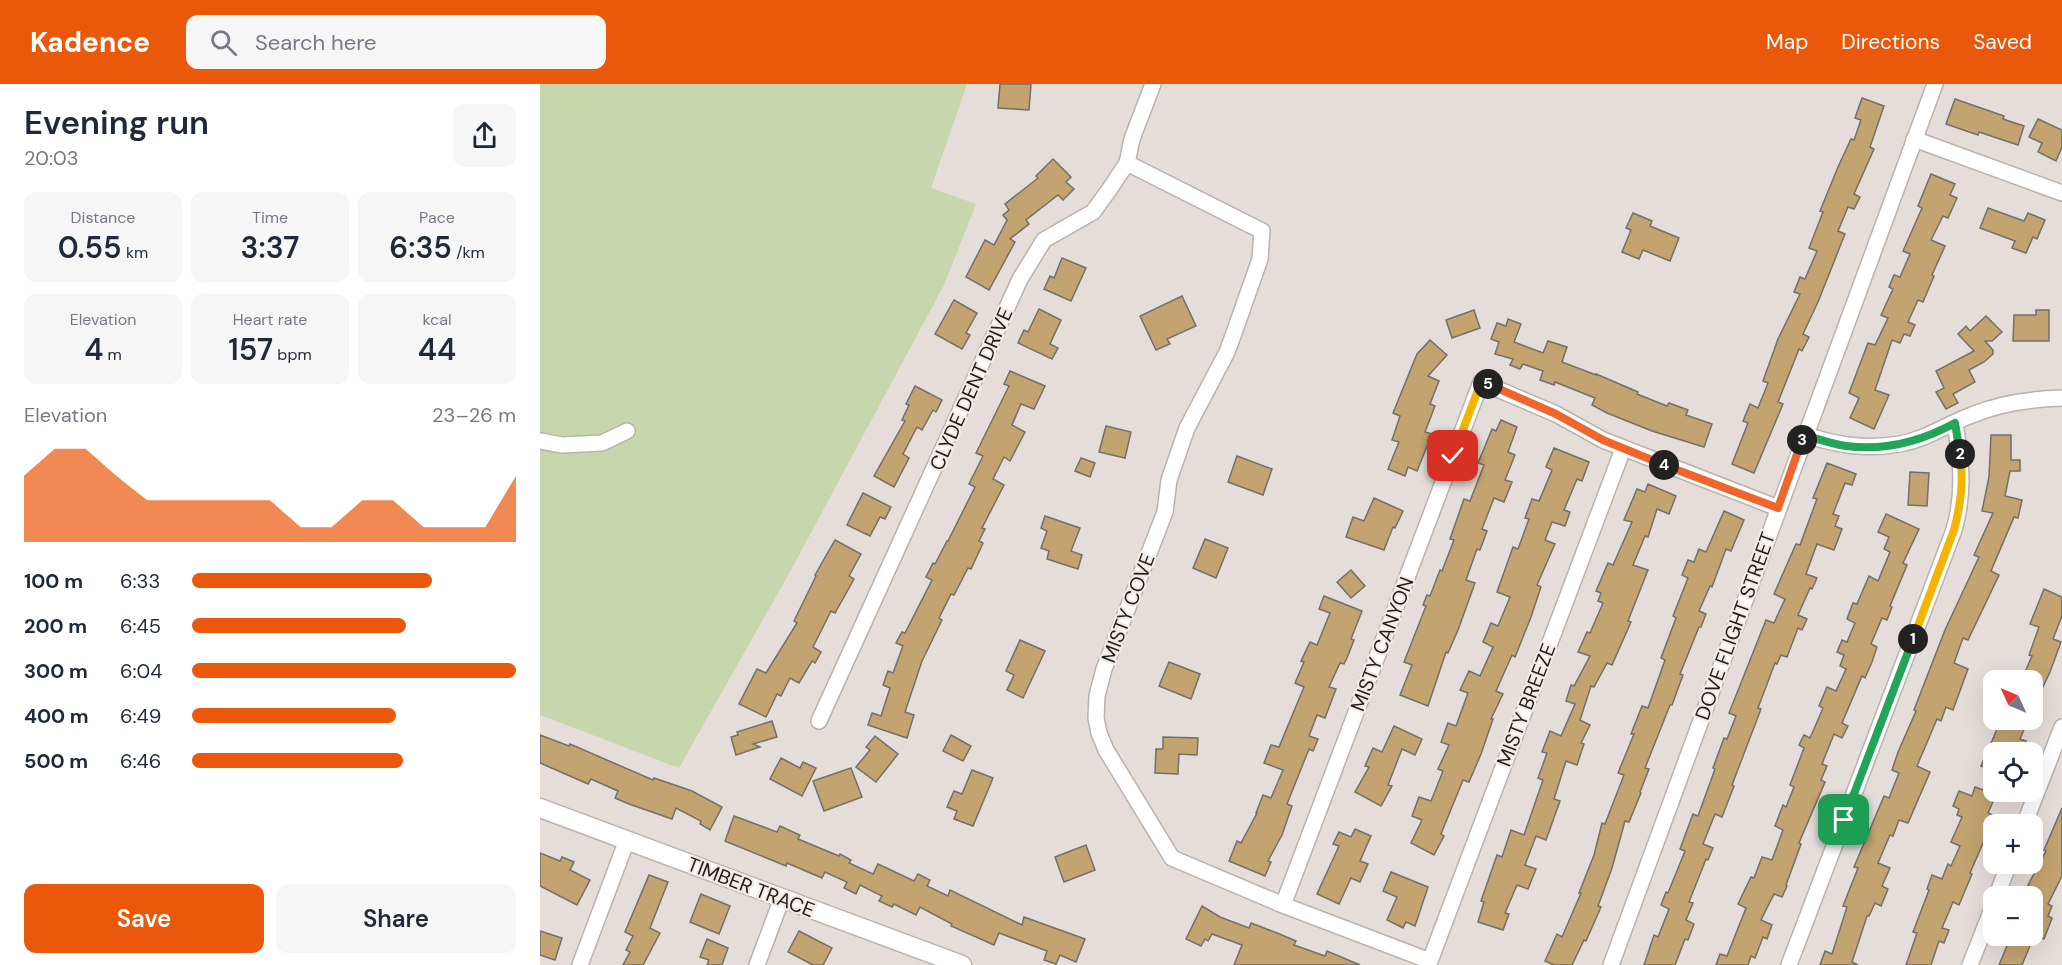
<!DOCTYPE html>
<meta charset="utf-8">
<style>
:root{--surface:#fff;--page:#f6f6f7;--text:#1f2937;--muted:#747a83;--accent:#ea580c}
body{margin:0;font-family:"DM Sans",sans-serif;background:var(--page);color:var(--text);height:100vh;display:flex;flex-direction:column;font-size:22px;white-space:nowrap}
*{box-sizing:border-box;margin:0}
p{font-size:20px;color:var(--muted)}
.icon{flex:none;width:33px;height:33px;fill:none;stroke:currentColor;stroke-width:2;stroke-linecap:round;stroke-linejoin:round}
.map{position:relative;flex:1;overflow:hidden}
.drawer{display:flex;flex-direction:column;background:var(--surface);width:540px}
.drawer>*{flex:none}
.needle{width:39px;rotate:314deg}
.controls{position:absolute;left:1443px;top:586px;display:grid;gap:12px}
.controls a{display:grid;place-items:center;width:60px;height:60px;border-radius:12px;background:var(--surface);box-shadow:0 6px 24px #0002;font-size:30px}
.pin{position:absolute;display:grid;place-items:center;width:51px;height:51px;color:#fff;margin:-26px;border-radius:12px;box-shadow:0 3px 9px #0006}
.km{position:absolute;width:30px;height:30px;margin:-15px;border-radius:50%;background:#222;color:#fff;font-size:16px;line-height:30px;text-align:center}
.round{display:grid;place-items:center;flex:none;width:63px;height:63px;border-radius:12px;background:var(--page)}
.summary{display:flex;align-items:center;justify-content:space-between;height:102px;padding:0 24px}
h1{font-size:33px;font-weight:600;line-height:45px}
.stats{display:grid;grid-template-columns:repeat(3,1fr);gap:9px;height:102px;padding:6px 24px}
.stats div{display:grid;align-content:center;border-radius:12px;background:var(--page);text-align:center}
.stats b{font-size:30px;font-weight:600}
.stats small{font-size:16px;font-weight:400}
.stats p{font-size:16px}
.chart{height:168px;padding:12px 24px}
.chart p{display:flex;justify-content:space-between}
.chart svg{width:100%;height:108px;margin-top:6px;fill:var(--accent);opacity:.7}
.button{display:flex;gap:12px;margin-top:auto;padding:12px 24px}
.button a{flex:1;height:69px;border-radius:12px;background:var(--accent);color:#fff;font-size:24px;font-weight:600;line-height:69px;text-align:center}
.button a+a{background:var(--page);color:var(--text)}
ul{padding:0 24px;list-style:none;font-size:20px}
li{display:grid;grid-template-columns:96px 72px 1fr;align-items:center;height:45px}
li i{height:15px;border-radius:8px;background:var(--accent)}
header{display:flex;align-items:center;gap:36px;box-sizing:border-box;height:84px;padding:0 30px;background:var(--accent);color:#fff}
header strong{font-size:28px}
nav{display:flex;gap:33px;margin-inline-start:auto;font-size:21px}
.search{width:420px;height:54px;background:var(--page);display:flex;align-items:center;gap:15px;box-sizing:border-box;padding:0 21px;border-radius:12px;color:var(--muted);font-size:22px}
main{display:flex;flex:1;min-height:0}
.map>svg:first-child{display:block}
</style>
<header>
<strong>Kadence</strong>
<div class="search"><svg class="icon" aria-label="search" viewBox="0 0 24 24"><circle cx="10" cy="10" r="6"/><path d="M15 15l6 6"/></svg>Search here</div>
<nav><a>Map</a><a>Directions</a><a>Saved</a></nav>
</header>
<main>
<section class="drawer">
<div class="summary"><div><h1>Evening run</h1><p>20:03</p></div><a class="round"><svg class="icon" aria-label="share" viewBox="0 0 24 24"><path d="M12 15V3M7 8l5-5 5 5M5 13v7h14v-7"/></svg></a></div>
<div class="stats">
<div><p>Distance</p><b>0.55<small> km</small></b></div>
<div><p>Time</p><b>3:37</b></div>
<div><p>Pace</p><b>6:35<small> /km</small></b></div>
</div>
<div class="stats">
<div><p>Elevation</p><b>4<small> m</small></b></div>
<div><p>Heart rate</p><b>157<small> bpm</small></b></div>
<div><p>kcal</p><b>44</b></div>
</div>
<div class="chart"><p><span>Elevation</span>23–26 m</p>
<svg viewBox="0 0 160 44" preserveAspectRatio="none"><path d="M0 44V17L10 6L20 6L30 17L40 27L50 27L60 27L70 27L80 27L90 38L100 38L110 27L120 27L130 38L140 38L150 38L160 17V44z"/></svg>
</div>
<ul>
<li><b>100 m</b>6:33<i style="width:74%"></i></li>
<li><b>200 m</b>6:45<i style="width:66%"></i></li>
<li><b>300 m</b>6:04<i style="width:100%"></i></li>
<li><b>400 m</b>6:49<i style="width:63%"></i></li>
<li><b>500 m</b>6:46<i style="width:65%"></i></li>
</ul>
<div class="button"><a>Save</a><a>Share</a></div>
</section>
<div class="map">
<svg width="1522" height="881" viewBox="0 0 1522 881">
<rect width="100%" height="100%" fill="#e5ddd9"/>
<polygon fill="#c7d6ac" points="0,0 427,0 391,104 436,120 404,201 251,486 139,684 0,631"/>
<g fill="#c3a370" stroke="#736f69" stroke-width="1.5">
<polygon points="460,0 491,0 489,26 458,24"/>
<polygon points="1322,14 1344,22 1330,63 1334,65 1314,110 1320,113 1314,125 1308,123 1298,147 1305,150 1278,218 1263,250 1269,253 1262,267 1259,265 1238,318 1243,320 1214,389 1192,380 1208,339 1203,337 1210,320 1218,324 1228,299 1223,297 1238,255 1260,210 1254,208 1260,193 1265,195 1277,167 1269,164 1283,128 1280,127 1298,83 1311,55 1314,56 1321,36 1315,34"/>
<polygon points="1415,15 1464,32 1463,35 1484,42 1478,61 1439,48 1438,51 1406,40"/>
<polygon points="1498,35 1522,46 1522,63 1516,77 1498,68 1502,59 1489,53"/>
<polygon points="513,75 531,93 526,98 534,105 523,116 518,111 486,136 489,140 470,155 475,158 449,206 426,193 445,156 454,161 467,136 463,131 469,126 465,120 498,94 496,92"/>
<polygon points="1391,90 1415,100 1410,111 1417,114 1408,134 1403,132 1391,156 1405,162 1392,191 1394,192 1383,218 1378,216 1368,238 1375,241 1370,252 1364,250 1360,259 1352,256 1335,306 1349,311 1334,345 1310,334 1319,314 1309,309 1328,259 1335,261 1348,234 1341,231 1353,205 1349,203 1354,191 1360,193 1370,170 1363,167 1382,124 1378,122"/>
<polygon points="1448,124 1484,137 1488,129 1505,136 1497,155 1493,153 1486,169 1472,164 1475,157 1440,144"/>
<polygon points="1093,129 1112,137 1110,142 1139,154 1130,177 1103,166 1099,175 1082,168 1091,146 1086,144"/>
<polygon points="522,174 546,184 531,217 504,205 510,192 514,194"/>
<polygon points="642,212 656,242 627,255 630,260 616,266 600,232"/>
<polygon points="414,216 437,229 426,249 430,251 422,265 395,250"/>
<polygon points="499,225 521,236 510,260 518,264 512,275 478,259 484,246 488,248"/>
<polygon points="934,226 940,244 912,254 906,236"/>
<polygon points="1496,226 1509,226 1509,257 1473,257 1474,231 1496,231"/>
<polygon points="1446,232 1462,248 1452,257 1445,257 1453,266 1453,270 1444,278 1429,286 1435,298 1413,310 1418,319 1406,325 1396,308 1404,304 1396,287 1434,267 1418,250 1426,242 1430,247"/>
<polygon points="968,235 981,240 974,258 1003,269 1008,257 1027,263 1022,278 1056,291 1056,290 1098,308 1097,310 1127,322 1129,319 1148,326 1146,331 1172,340 1164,363 1112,347 1067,329 1052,321 1055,314 1015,298 1014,301 1000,296 1003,287 983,280 980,285 970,281 973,275 955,270 959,258 951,255 957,239 966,242"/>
<polygon points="890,256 907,271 888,292 899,297 890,320 895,322 885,348 892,350 877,387 868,383 865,392 848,385 859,358 852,356 860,332 853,329 877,270"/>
<polygon points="470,287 505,302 494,325 481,320 472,341 485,348 470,377 464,373 453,395 464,401 442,444 445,445 439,457 443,459 431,485 428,484 414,511 411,510 399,534 402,536 382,577 365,628 374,631 367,654 328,641 332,629 341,632 350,604 343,601 348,587 353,589 363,562 356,559 362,548 365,549 392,496 386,493 393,479 395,480 407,457 408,457 435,403 429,400 443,372 436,369 469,302 464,300"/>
<polygon points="375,302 402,316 396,328 393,326 382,346 377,343 363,370 369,374 354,403 334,392 365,337 362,336 369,321 366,320"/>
<polygon points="961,336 977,343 968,368 975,371 965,396 972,398 964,418 954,414 942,445 947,447 940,466 937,465 926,496 935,499 918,546 908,569 906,568 888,622 860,611 872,581 864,578 886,522 883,521 887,511 890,512 900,486 902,487 914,456 910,455 924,415 930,417 944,381 938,379 943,367 952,345 956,347"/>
<polygon points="566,342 591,348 585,374 559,368"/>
<polygon points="1451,351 1471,351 1471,376 1480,376 1480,387 1470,387 1465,412 1482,416 1478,434 1474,433 1451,487 1459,491 1428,556 1423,554 1414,579 1428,585 1413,626 1406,623 1401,637 1397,635 1377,682 1390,688 1368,739 1359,736 1353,752 1350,751 1338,779 1350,784 1342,802 1348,805 1341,822 1335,819 1329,832 1327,832 1312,878 1318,881 1280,881 1285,867 1292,870 1307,823 1303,822 1318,784 1314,783 1344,712 1349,714 1359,689 1352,686 1358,668 1376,627 1374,626 1405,546 1439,473 1434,471 1453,429 1442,427 1449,393"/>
<polygon points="1014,364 1049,378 1042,397 1037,395 1024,426 1030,428 1025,442 1012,438 1005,456 1015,460 997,501 1001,503 991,533 975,573 972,571 956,607 963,610 951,635 953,635 941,670 929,698 923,696 901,750 904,752 894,771 871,759 882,736 872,732 879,713 891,717 903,687 898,685 909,661 901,658 908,639 916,642 928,609 920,606 929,587 940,592 953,563 943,558 951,539 958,542 970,513 957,508 973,463 978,465 989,435 985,434 992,415 999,417 1012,386 1006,383"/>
<polygon points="697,372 732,385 723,411 688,398"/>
<polygon points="541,374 555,379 550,393 535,387"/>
<polygon points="1287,379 1316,390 1312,401 1305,399 1293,430 1299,432 1295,442 1302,445 1294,466 1277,460 1266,490 1277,494 1272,505 1270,504 1258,531 1267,535 1262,546 1258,544 1247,573 1241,571 1237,580 1235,579 1218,624 1221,625 1192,701 1194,702 1182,733 1175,730 1163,760 1173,764 1168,776 1166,775 1149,818 1153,819 1146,836 1154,840 1148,856 1145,855 1135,881 1104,881 1114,851 1118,853 1129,825 1121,821 1126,808 1128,809 1145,767 1140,765 1153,730 1158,732 1175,685 1173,684 1184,654 1187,655 1196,632 1189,629 1226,536 1234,539 1245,515 1234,510 1256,460 1260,461 1277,415 1273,414"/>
<polygon points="1370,388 1389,389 1387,422 1368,421"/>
<polygon points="1108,400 1136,412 1129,430 1117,425 1108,453 1105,452 1093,481 1108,486 1088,537 1091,538 1072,581 1067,579 1054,603 1051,602 1040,636 1050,641 1041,659 1044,660 1037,681 1026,677 1014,715 1020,717 1006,756 996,752 985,781 996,785 988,805 977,801 965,829 969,830 963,846 938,838 944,818 941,817 957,771 962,773 971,746 984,751 1003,696 998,694 1007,669 1002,668 1010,647 1021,652 1035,620 1026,617 1031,601 1034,602 1050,572 1038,568 1047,548 1050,549 1063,519 1058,517 1061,509 1056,507 1068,479 1073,481 1092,438 1084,436 1097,405 1105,408"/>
<polygon points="323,409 351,423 345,435 340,433 330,452 307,441"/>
<polygon points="834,414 863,427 855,444 853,443 844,466 806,453 813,433 824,437"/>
<polygon points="1184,427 1204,436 1191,467 1186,465 1172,503 1170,502 1159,527 1166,530 1161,543 1159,543 1140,590 1143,591 1132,621 1130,621 1105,684 1109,685 1100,708 1101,709 1089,738 1085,737 1072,784 1058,822 1061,823 1046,857 1044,856 1032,881 1014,881 1005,877 1017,850 1022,853 1041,809 1039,809 1054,771 1062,739 1065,740 1084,691 1078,689 1094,650 1091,650 1102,622 1108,624 1125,576 1121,574 1136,534 1133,532 1148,494 1142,491 1148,476 1154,478 1159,465 1166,468"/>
<polygon points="1346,430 1379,445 1363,479 1367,481 1350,522 1352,523 1347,536 1342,534 1331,560 1337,563 1332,578 1325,594 1322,592 1302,639 1308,642 1302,654 1294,650 1282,680 1287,682 1281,696 1285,698 1259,759 1261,760 1246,801 1247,802 1242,813 1234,810 1221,836 1232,841 1227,855 1223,853 1215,874 1211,872 1208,881 1176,881 1180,870 1187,872 1206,824 1198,820 1211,793 1214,794 1222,773 1232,776 1243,746 1235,742 1243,721 1246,723 1254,703 1250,701 1264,664 1259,661 1264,651 1270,654 1283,624 1279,622 1287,603 1296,607 1306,585 1300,582 1304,571 1297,568 1302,556 1307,558 1315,539 1307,535 1313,519 1317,520 1329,492 1338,497 1350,468 1344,465 1349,453 1338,448"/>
<polygon points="505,432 540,444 531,467 542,471 538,485 507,475 509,467 501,464 507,447 501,444"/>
<polygon points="665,455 688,464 676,494 653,484"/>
<polygon points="295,456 321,470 309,492 314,495 295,529 291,527 273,563 281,568 275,579 272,577 259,599 250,594 241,612 237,610 226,633 199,620 217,585 226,589 257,539 254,537 276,492 275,491"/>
<polygon points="811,486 825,502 811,514 797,498"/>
<polygon points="1504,505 1522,513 1522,532 1513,555 1521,558 1510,588 1492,626 1492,597 1481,597 1492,572 1489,571 1499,543 1490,540"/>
<polygon points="784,512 822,527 811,555 814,556 807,574 804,580 800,579 789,603 796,605 785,634 777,631 769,652 778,655 773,667 769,665 747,720 752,722 742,751 728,777 731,778 725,792 689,777 697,757 701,759 717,729 716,729 723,711 731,714 743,686 724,679 731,661 739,663 764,603 755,599 764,578 761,577 770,558 777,561 790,529 779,525"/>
<polygon points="480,556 505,567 483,614 467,606 474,591 466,587"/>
<polygon points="629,578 660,590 651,615 619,602"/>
<polygon points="1461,636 1488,636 1480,655 1486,657 1481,669 1454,669 1454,710 1456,711 1448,729 1455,732 1430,789 1432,790 1419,821 1413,818 1402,844 1409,846 1404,859 1399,857 1391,881 1366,881 1377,849 1373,848 1389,806 1387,805 1392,791 1402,795 1408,780 1411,782 1420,762 1411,758 1422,733 1417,731 1419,725 1413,722 1419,707 1432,712 1435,703 1443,706 1451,686 1441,682"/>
<polygon points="232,637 237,653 213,660 220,663 196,671 191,653 198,651 197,648"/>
<polygon points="854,642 882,655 875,671 862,665 848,701 852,702 841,722 815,708 829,683 825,682 833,664 842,668"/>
<polygon points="0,651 29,662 30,660 113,696 114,694 152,707 182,723 170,746 160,740 161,737 136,724 132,735 89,720 75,714 78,707 51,695 48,700 0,679"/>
<polygon points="411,651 431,662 423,677 403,667"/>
<polygon points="335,652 358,670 336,698 316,683 330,666 326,663"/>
<polygon points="623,653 658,654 657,671 639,670 638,690 615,689 616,665 623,665"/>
<polygon points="241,674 260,684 263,678 276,684 262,712 230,695"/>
<polygon points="311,684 322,713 284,727 273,697"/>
<polygon points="432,686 453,694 433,742 414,735 417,727 407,723 414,707 422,710"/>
<polygon points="1522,724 1522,792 1508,820 1512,822 1508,832 1512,834 1504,855 1492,850 1492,804 1488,801 1506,767 1504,766"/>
<polygon points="194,732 237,748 240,742 260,751 258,755 299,772 300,770 311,776 309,779 333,790 338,780 374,797 378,790 390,796 387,802 408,812 410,806 482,841 484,833 545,855 536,878 520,871 516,880 504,876 507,867 459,849 454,861 411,842 412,840 380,823 376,831 354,820 352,823 339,817 342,812 320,801 316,810 304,804 307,798 285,788 282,794 247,779 246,782 185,757"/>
<polygon points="815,745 831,752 820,777 828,780 820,798 811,794 799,820 777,810 799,762 793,760 799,748 811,753"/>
<polygon points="546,761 555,786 524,798 515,773"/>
<polygon points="0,769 20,777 22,773 34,778 30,786 50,796 37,821 0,802"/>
<polygon points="851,788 888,803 875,842 866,838 863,844 847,836 857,813 843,807"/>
<polygon points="109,791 128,798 110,844 120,849 103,881 83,881 90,868 86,866 93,852 85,848"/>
<polygon points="161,810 190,822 179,850 150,838"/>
<polygon points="662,822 680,833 709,844 711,839 737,849 756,857 754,861 785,872 787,867 820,881 694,881 702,861 672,850 668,857 665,855 661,862 646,855"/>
<polygon points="0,847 22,854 15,876 0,871"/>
<polygon points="259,847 292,864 283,881 273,881 248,868"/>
<polygon points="1471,852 1480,852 1492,857 1482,881 1459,881"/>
<polygon points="167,855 188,864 182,881 167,881 169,876 160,873"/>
</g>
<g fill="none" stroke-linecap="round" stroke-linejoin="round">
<defs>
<g id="minor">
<polyline points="1374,55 1522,109"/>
<polyline points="587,79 722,147 720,175 694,249 687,268 647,344 629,396 625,428 564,585 557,612 556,634 559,649 566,666 632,774 743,821 890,877 1083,365"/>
<path d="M1265 351C1298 361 1325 366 1360 360 1387 355 1407 340 1432 331 1460 319 1491 315 1522 314"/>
<polyline points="0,357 22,361 62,359 87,347"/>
<polyline points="279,637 480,195 504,156 553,128 569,106 587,79 592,55 613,0"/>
<polyline points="1484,741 1522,643"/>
<polyline points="1456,813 1469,780"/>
<polyline points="743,821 941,298 1016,330 1063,356 1238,424"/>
<polyline points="40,881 87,756"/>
<polyline points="217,881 242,814"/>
<polyline points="1071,881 1395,0"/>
<path d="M1249 881 1414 446C1425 407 1421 378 1415 339"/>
<polyline points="1430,881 1454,820"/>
</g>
<polyline id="tertiary" points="0,724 422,881"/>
</defs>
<use href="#minor" stroke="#b9b2ae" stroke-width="18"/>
<use href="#tertiary" stroke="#b9b2ae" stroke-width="21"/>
<use href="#minor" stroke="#fff" stroke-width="15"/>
<use href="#tertiary" stroke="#fff" stroke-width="18"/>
</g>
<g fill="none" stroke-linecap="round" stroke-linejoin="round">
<defs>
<polyline id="split-1" points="1304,736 1373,555"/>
<path id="split-2" d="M1373 555 1414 446C1421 420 1424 396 1420 370"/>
<path id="split-3" d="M1262 356 1264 351C1278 355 1292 360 1306 362 1344 367 1382 357 1415 339L1420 370"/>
<polyline id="split-4" points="1124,381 1238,424 1262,356"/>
<polyline id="split-5" points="948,300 1016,330 1063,356 1124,381"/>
<polyline id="split-6" points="913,372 941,298 948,300"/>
</defs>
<use href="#split-1" stroke="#fff" stroke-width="12"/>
<use href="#split-2" stroke="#fff" stroke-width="12"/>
<use href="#split-3" stroke="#fff" stroke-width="12"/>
<use href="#split-4" stroke="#fff" stroke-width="12"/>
<use href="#split-5" stroke="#fff" stroke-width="12"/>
<use href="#split-6" stroke="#fff" stroke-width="12"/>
<use href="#split-1" stroke="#22a559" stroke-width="8"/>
<use href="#split-2" stroke="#f5b400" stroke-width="8"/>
<use href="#split-3" stroke="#22a559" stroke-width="8"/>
<use href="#split-4" stroke="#f0652b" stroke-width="8"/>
<use href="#split-5" stroke="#f0652b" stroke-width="8"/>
<use href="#split-6" stroke="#f5b400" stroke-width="8"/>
</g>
<g text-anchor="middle" stroke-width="4.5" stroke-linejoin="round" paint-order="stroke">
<g font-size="20" fill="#1f1d1b" stroke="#f3eae6">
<text transform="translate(431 305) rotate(-66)" y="7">CLYDE DENT DRIVE</text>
<text transform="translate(588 524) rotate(-69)" y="7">MISTY COVE</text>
<text transform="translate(1195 542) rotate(-70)" y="7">DOVE FLIGHT STREET</text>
<text transform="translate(842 560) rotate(-69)" y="7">MISTY CANYON</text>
<text transform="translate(986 621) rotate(-69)" y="7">MISTY BREEZE</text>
<text transform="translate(211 803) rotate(21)" y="7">TIMBER TRACE</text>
</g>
</g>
</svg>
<div class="controls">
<a><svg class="needle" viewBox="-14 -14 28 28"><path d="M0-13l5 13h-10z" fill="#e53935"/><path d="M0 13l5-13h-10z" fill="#747a83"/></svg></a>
<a><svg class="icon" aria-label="locate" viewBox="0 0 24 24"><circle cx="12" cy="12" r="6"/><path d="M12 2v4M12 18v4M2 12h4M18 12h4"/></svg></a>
<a>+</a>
<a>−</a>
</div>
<div class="pin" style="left:1304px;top:736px;background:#1e9e55"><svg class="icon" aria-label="arrive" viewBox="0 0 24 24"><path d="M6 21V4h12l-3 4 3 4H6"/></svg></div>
<div class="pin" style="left:913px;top:372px;background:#d93025"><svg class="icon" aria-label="check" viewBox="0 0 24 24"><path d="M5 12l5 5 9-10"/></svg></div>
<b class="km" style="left:1373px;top:555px">1</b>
<b class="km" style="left:1420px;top:370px">2</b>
<b class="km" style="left:1262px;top:356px">3</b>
<b class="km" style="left:1124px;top:381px">4</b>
<b class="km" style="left:948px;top:300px">5</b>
</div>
</main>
